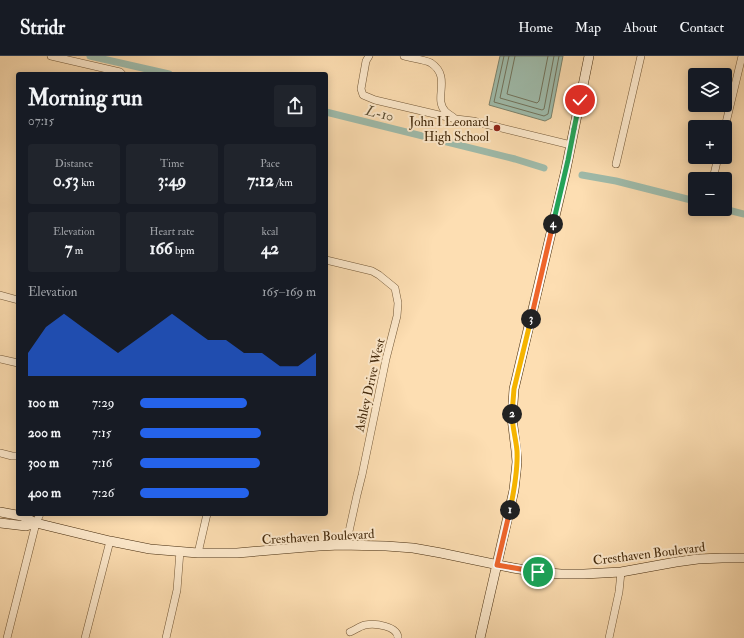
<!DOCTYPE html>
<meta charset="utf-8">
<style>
:root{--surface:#171b24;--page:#20242c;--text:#f1f3f6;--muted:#9ea1a6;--line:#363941;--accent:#2563eb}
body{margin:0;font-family:"IM FELL Double Pica",serif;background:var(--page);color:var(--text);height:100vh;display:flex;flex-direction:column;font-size:15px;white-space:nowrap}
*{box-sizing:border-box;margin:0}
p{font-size:13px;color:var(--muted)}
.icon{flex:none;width:22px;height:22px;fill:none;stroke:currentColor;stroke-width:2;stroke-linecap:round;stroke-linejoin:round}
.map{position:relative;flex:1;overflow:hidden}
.details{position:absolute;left:16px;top:16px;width:312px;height:444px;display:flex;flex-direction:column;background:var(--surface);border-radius:4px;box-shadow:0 2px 10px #0003}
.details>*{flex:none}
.tools{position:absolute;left:688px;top:12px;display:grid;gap:8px}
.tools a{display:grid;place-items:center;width:44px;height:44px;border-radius:4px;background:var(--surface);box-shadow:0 2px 10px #0003;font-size:20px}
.pin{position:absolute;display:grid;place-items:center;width:34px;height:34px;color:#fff;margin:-17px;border:2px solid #fff;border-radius:50%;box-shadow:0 1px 4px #0007}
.km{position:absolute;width:20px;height:20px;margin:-10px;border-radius:50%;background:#222;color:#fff;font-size:11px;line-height:20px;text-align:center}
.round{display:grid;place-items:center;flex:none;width:42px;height:42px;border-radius:4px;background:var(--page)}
.head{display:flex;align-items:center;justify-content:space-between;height:68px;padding:0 12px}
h1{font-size:22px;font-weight:700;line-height:30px}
.metrics{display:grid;grid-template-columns:repeat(3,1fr);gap:6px;height:68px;padding:4px 12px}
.metrics div{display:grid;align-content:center;border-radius:4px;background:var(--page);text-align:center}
.metrics b{font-size:17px;font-weight:700}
.metrics small{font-size:11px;font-weight:400}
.metrics p{font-size:11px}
.chart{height:112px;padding:8px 12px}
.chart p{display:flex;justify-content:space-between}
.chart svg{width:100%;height:72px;margin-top:4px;fill:var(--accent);opacity:.7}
ul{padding:0 12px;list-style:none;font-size:13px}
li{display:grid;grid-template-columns:64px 48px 1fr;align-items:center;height:30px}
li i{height:10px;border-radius:5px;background:var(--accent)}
header{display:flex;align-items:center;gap:24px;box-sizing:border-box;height:56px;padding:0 20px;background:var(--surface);border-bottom:1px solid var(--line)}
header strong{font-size:19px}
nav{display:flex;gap:22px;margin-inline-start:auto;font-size:14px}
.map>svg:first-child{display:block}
</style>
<header>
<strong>Stridr</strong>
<nav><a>Home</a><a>Map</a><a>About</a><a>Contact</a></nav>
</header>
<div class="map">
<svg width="744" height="582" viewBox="0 0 744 582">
<rect width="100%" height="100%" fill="#fddeb2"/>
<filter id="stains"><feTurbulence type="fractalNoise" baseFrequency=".005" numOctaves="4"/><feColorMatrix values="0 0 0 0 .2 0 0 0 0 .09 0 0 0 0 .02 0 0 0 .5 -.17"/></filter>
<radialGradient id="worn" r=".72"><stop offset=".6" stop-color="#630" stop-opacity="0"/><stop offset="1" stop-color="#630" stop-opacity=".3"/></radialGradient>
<polygon fill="#9fbcac" stroke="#7b826c" points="500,0 563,0 551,62 545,65 489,49"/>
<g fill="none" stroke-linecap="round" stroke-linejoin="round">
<g stroke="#72735c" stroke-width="1">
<polyline points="504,0 494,46 544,60 548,58 559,0"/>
<polyline points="509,0 500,42 542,54 544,53 554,0"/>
<polyline points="515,0 507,38 537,47 539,45 548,0"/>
</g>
<g stroke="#9fbcac" stroke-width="7">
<polyline points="90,0 169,18"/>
<polyline points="326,56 515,103 544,112"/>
<polyline points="582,119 616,125 695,145"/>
<polyline points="724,153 744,158"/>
</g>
<defs>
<g id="street">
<polyline points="51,0 120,16 122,18"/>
<polyline points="369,0 366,5 361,33 363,39 375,44 456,63 473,65 571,89"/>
<path d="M404 0C410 2 426 4 431 7 452 21 433 42 445 55 447 57 450 59 453 61"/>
<polyline points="725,71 742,0"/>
<polyline points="616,108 641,0"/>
<polyline points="713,123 718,101"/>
<polyline points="326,204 372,215 379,219 395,232 398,247 397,260 386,303 362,419 357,439 346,489"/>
<polyline points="0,239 18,244"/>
<polyline points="0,303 18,307"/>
<polyline points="0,397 12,400 18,400"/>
<polyline points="198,497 207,458"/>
<path d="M350 576C355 574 360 570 365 569 375 567 398 570 398 582"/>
<polyline points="7,582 36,467 40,458"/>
<polyline points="85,582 110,485"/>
<polyline points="166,582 177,534 180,495"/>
<polyline points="609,582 619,536 621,516"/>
</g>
<g id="secondary">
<polyline points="0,456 22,460 36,467 110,485 150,493 198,497 237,497 319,490 340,489 386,490 413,492 441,497 513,512 538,516 561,518 584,518 621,516 676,506 698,503 722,502 744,502"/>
<polyline points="0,467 26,470 36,467"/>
<polyline points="480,582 514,434 517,406 516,395 512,362 514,333 565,118 589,0"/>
</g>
</defs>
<use href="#street" stroke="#725736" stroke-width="8"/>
<use href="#secondary" stroke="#442a0c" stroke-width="10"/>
<use href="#street" stroke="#feeacd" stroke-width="7"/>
<use href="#secondary" stroke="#feeacd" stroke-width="9"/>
</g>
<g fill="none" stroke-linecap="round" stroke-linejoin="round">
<defs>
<polyline id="split-1" points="510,454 497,509 538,516"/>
<path id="split-2" d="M510 454C514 435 518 415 517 395 516 383 512 370 512 358"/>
<polyline id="split-3" points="512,358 514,333 531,263"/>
<polyline id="split-4" points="531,263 553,168"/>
<polyline id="split-5" points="553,168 568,104 574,73"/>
<polyline id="split-6" points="574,73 580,44"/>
</defs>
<use href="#split-1" stroke="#fff" stroke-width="8"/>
<use href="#split-2" stroke="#fff" stroke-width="8"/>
<use href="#split-3" stroke="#fff" stroke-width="8"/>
<use href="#split-4" stroke="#fff" stroke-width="8"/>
<use href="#split-5" stroke="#fff" stroke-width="8"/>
<use href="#split-6" stroke="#fff" stroke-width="8"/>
<use href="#split-1" stroke="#f0652b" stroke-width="5"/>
<use href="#split-2" stroke="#f5b400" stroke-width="5"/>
<use href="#split-3" stroke="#f5b400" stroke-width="5"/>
<use href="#split-4" stroke="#f0652b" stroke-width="5"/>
<use href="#split-5" stroke="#22a559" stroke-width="5"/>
<use href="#split-6" stroke="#22a559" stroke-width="5"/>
</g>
<circle fill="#8f2418" stroke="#feeacd" stroke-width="1.5" cx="497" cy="72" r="4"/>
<g text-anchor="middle" stroke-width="4" stroke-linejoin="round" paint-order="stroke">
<g font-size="13" fill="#442a0c" stroke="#feeacd" text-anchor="end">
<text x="489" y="70">John I Leonard<tspan x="489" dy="15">High School</tspan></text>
</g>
<g font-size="13" fill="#442a0c" stroke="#feeacd">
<text transform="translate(369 329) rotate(-77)" y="5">Ashley Drive West</text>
<text transform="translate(318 480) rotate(-3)" y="5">Cresthaven Boulevard</text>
<text transform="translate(649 497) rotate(-7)" y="5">Cresthaven Boulevard</text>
</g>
<g font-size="14" font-style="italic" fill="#5b4e34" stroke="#feeacd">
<text transform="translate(380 57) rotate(14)" y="5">L-10</text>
</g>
</g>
<rect width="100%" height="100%" filter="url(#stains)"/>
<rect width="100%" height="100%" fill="url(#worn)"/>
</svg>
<div class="tools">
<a><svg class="icon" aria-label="layers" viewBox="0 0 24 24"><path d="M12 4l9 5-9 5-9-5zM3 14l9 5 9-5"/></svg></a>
<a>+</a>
<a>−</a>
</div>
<div class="pin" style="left:538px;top:516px;background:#1e9e55"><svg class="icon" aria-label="arrive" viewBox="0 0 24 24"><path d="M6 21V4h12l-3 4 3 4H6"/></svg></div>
<div class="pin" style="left:580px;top:44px;background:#d93025"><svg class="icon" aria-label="check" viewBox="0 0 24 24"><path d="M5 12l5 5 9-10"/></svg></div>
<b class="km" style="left:510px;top:454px">1</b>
<b class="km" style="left:512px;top:358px">2</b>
<b class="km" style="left:531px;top:263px">3</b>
<b class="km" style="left:553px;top:168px">4</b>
<section class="details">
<div class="head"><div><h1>Morning run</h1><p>07:15</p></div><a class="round"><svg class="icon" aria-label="share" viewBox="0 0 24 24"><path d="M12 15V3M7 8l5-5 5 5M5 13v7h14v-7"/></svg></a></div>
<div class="metrics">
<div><p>Distance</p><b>0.53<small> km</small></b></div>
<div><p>Time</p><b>3:49</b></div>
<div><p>Pace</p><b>7:12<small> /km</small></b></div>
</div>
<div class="metrics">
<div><p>Elevation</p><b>7<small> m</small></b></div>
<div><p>Heart rate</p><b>166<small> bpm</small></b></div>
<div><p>kcal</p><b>42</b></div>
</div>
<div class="chart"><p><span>Elevation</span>165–169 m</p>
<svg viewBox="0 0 160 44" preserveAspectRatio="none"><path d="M0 44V30L10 14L20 6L30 14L40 22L50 30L60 22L70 14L80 6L90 14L100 22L110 22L120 30L130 30L140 38L150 38L160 30V44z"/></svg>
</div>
<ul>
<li><b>100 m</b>7:29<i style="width:61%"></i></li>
<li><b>200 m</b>7:15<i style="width:69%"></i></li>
<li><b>300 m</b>7:16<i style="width:68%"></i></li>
<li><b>400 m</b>7:26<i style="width:62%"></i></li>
</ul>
</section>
</div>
